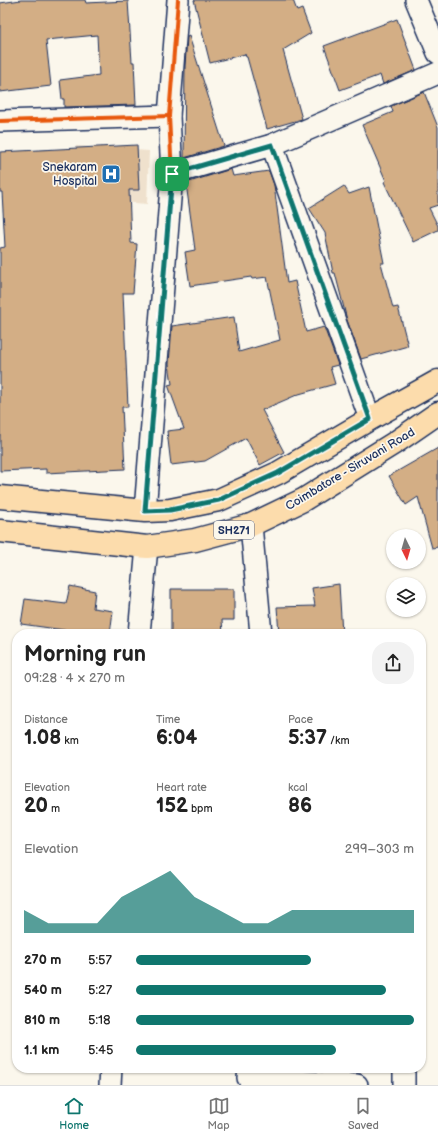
<!DOCTYPE html>
<meta charset="utf-8">
<style>
:root{--surface:#fff;--page:#f2f2f2;--text:#222;--muted:#767676;--line:#e0e0e0;--accent:#0f766e}
body{margin:0;font-family:"Balsamiq Sans",sans-serif;background:var(--page);color:var(--text);height:100vh;display:flex;flex-direction:column;font-size:15px;white-space:nowrap}
*{box-sizing:border-box;margin:0}
p{font-size:13px;color:var(--muted)}
.icon{flex:none;width:22px;height:22px;fill:none;stroke:currentColor;stroke-width:2;stroke-linecap:round;stroke-linejoin:round}
.map{position:relative;flex:1;overflow:hidden}
.side{position:absolute;left:12px;top:629px;width:414px;height:444px;display:flex;flex-direction:column;background:var(--surface);border-radius:16px;box-shadow:0 1px 3px #0004}
.side>*{flex:none}
.needle{width:26px;rotate:175deg}
.buttons{position:absolute;left:386px;top:529px;display:grid;gap:8px}
.buttons a{display:grid;place-items:center;width:40px;height:40px;border-radius:50%;background:var(--surface);box-shadow:0 1px 3px #0004;font-size:20px}
.pin{position:absolute;display:grid;place-items:center;width:34px;height:34px;color:#fff;margin:-17px;border-radius:8px;box-shadow:0 2px 6px #0006}
.round{display:grid;place-items:center;flex:none;width:42px;height:42px;border-radius:16px;background:var(--page)}
.headline{display:flex;align-items:center;justify-content:space-between;height:68px;padding:0 12px}
h1{font-size:22px;font-weight:600;line-height:30px}
.figures{display:grid;grid-template-columns:repeat(3,1fr);gap:6px;height:68px;padding:4px 12px}
.figures div{display:grid;align-content:center}
.figures b{font-size:20px;font-weight:600}
.figures small{font-size:11px;font-weight:400}
.figures p{font-size:11px}
.chart{height:112px;padding:8px 12px}
.chart p{display:flex;justify-content:space-between}
.chart svg{width:100%;height:72px;margin-top:4px;fill:var(--accent);opacity:.7}
ul{padding:0 12px;list-style:none;font-size:13px}
li{display:grid;grid-template-columns:64px 48px 1fr;align-items:center;height:30px}
li i{height:10px;border-radius:5px;background:var(--accent)}
.dock{display:flex;justify-content:space-around;align-items:center;height:56px;border-top:1px solid var(--line);background:var(--surface);font-size:11px;color:var(--muted)}
.dock a{display:grid;justify-items:center;gap:2px}
.dock .active{color:var(--accent)}
.map>svg:first-child{display:block}
</style>
<div class="map">
<svg width="438" height="1085" viewBox="0 0 438 1085">
<rect width="100%" height="100%" fill="#fbf7ec"/>
<filter id="ink" filterUnits="userSpaceOnUse"><feTurbulence type="fractalNoise" baseFrequency=".025" numOctaves="2"/><feDisplacementMap in="SourceGraphic" scale="8" xChannelSelector="R" yChannelSelector="G"/><feConvolveMatrix kernelMatrix="1 2 1 2 8 2 1 2 1" color-interpolation-filters="sRGB"/></filter>
<g filter="url(#ink)">
<polygon fill="#efe1cd" points="76,146 149,151 147,204 73,198"/>
<g fill="#d3ae85" stroke="#1b2f5e">
<polygon points="21,0 85,0 86,3 128,1 132,62 134,62 136,105 64,107 64,99 62,99 60,80 99,75 97,35 46,40 51,86 0,92 0,3"/>
<polygon points="194,0 293,0 297,11 302,9 311,33 283,50 302,119 267,129 247,57 246,57 245,54 210,63"/>
<polygon points="397,19 416,70 383,84 380,75 340,90 324,46"/>
<polygon points="189,36 224,146 184,158 185,66 187,37"/>
<polygon points="424,92 438,127 438,205 429,208 438,226 438,230 413,242 384,182 386,181 362,125 393,112 391,106"/>
<polygon points="137,145 139,190 129,190 131,243 137,244 133,293 123,293 128,407 122,407 125,469 46,473 46,469 0,471 0,248 5,247 2,192 0,192 0,152"/>
<polygon points="231,169 233,176 269,171 274,185 287,283 295,281 306,332 324,327 338,365 330,367 335,384 299,394 262,410 284,452 260,465 246,438 205,461 171,465 167,431 184,429 168,385 172,384 169,364 172,326 234,317 239,352 280,340 267,277 252,279 251,277 190,286 185,252 195,250 186,183"/>
<polygon points="344,186 349,194 369,187 384,263 381,263 393,308 398,307 408,346 361,359 347,320 335,273 333,273 325,233 309,208"/>
<polygon points="438,448 438,547 432,548 418,497 406,505 389,476"/>
<polygon points="339,584 342,634 279,634 277,607 315,606 312,588"/>
<polygon points="70,586 95,591 93,608 113,611 110,634 93,634 21,624 25,599 66,604"/>
<polygon points="171,589 234,589 234,620 222,620 223,634 171,634"/>
</g>
<g fill="none" stroke-linecap="round" stroke-linejoin="round">
<defs>
<g id="minor">
<polyline points="416,0 438,53"/>
<polyline points="0,121 169,116"/>
<polyline points="272,145 370,419"/>
<polyline points="172,174 272,145 438,73"/>
<polyline points="145,511 172,174 169,116 178,0"/>
<polyline points="251,525 261,634"/>
<polyline points="139,634 147,547"/>
<polyline points="249,1068 248,1078 357,1085"/>
<polyline points="110,1085 111,1068"/>
<polyline points="404,1085 404,1068"/>
</g>
<g id="primary">
<polyline points="0,497 145,511 170,510 219,500 278,473 370,419 438,381"/>
<polyline points="0,531 147,547 195,540 251,525 303,500 396,442 438,413"/>
</g>
</defs>
<use href="#minor" stroke="#1b2f5e" stroke-width="24"/>
<use href="#primary" stroke="#1b2f5e" stroke-width="25"/>
<use href="#minor" stroke="#fbf7ec" stroke-width="21"/>
<use href="#primary" stroke="#fcdcac" stroke-width="22"/>
<defs>
<g id="cycleway">
<polyline points="0,121 169,116"/>
<polyline points="272,145 370,419"/>
<polyline points="145,511 172,174 169,116 178,0"/>
</g>
</defs>
<use href="#cycleway" stroke="#fbf7ec" stroke-width="6"/>
<use href="#cycleway" stroke="#e8590c" stroke-width="4"/>
</g>
</g>
<g fill="none" stroke-linecap="round" stroke-linejoin="round" filter="url(#ink)">
<defs>
<polygon id="route" points="272,145 370,419 278,473 219,500 170,510 145,511 172,174"/>
</defs>
<use href="#route" stroke="#fff" stroke-width="8"/>
<use href="#route" stroke="#0f766e" stroke-width="5"/>
</g>
<defs>
<symbol id="hospital-square" viewBox="-11 -11 22 22"><rect x="-9" y="-9" width="18" height="18" rx="4" fill="#1f6fb2" stroke="#fbf7ec"/><path d="M-5-5h3v3.5h4V-5h3V5h-3V1.5h-4V5h-3Z" fill="#fff"/></symbol>
</defs>
<g fill-rule="evenodd">
<use href="#hospital-square" x="100" y="163" width="22" height="22"/>
</g>
<g text-anchor="middle" stroke-width="3.5" stroke-linejoin="round" paint-order="stroke">
<rect fill="#fbf7ec" stroke="#5e6b89" stroke-width="1" x="214" y="521" width="40" height="18" rx="3"/>
<g font-size="11" font-weight="bold" fill="#1b2f5e">
<text x="234" y="534">SH271</text>
</g>
<g font-size="12" fill="#1b2f5e" stroke="#fbf7ec" text-anchor="end">
<text x="97" y="171">Snekaram<tspan x="97" dy="14">Hospital</tspan></text>
</g>
<g font-size="12" fill="#1b2f5e" stroke="#fbf7ec">
<text transform="translate(350 469) rotate(-31)" y="4">Coimbatore - Siruvani Road</text>
</g>
</g>
</svg>
<div class="buttons">
<a><svg class="needle" viewBox="-14 -14 28 28"><path d="M0-13l5 13h-10z" fill="#e53935"/><path d="M0 13l5-13h-10z" fill="#767676"/></svg></a>
<a><svg class="icon" aria-label="layers" viewBox="0 0 24 24"><path d="M12 4l9 5-9 5-9-5zM3 14l9 5 9-5"/></svg></a>
</div>
<div class="pin" style="left:172px;top:174px;background:#1e9e55"><svg class="icon" aria-label="arrive" viewBox="0 0 24 24"><path d="M6 21V4h12l-3 4 3 4H6"/></svg></div>
<section class="side">
<div class="headline"><div><h1>Morning run</h1><p>09:28 · 4 × 270 m</p></div><a class="round"><svg class="icon" aria-label="share" viewBox="0 0 24 24"><path d="M12 15V3M7 8l5-5 5 5M5 13v7h14v-7"/></svg></a></div>
<div class="figures">
<div><p>Distance</p><b>1.08<small> km</small></b></div>
<div><p>Time</p><b>6:04</b></div>
<div><p>Pace</p><b>5:37<small> /km</small></b></div>
</div>
<div class="figures">
<div><p>Elevation</p><b>20<small> m</small></b></div>
<div><p>Heart rate</p><b>152<small> bpm</small></b></div>
<div><p>kcal</p><b>86</b></div>
</div>
<div class="chart"><p><span>Elevation</span>299–303 m</p>
<svg viewBox="0 0 160 44" preserveAspectRatio="none"><path d="M0 44V30L10 38L20 38L30 38L40 22L50 14L60 6L70 22L80 30L90 38L100 38L110 30L120 30L130 30L140 30L150 30L160 30V44z"/></svg>
</div>
<ul>
<li><b>270 m</b>5:57<i style="width:63%"></i></li>
<li><b>540 m</b>5:27<i style="width:90%"></i></li>
<li><b>810 m</b>5:18<i style="width:100%"></i></li>
<li><b>1.1 km</b>5:45<i style="width:72%"></i></li>
</ul>
</section>
</div>
<nav class="dock">
<a class="active"><svg class="icon" aria-label="home" viewBox="0 0 24 24"><path d="M3 11l9-7 9 7M6 9v11h12V9"/></svg>Home</a>
<a><svg class="icon" aria-label="map" viewBox="0 0 24 24"><path d="M3 6l6-2 6 2 6-2v14l-6 2-6-2-6 2zM9 4v14M15 6v14"/></svg>Map</a>
<a><svg class="icon" aria-label="saved" viewBox="0 0 24 24"><path d="M7 4h10v16l-5-4-5 4z"/></svg>Saved</a>
</nav>
